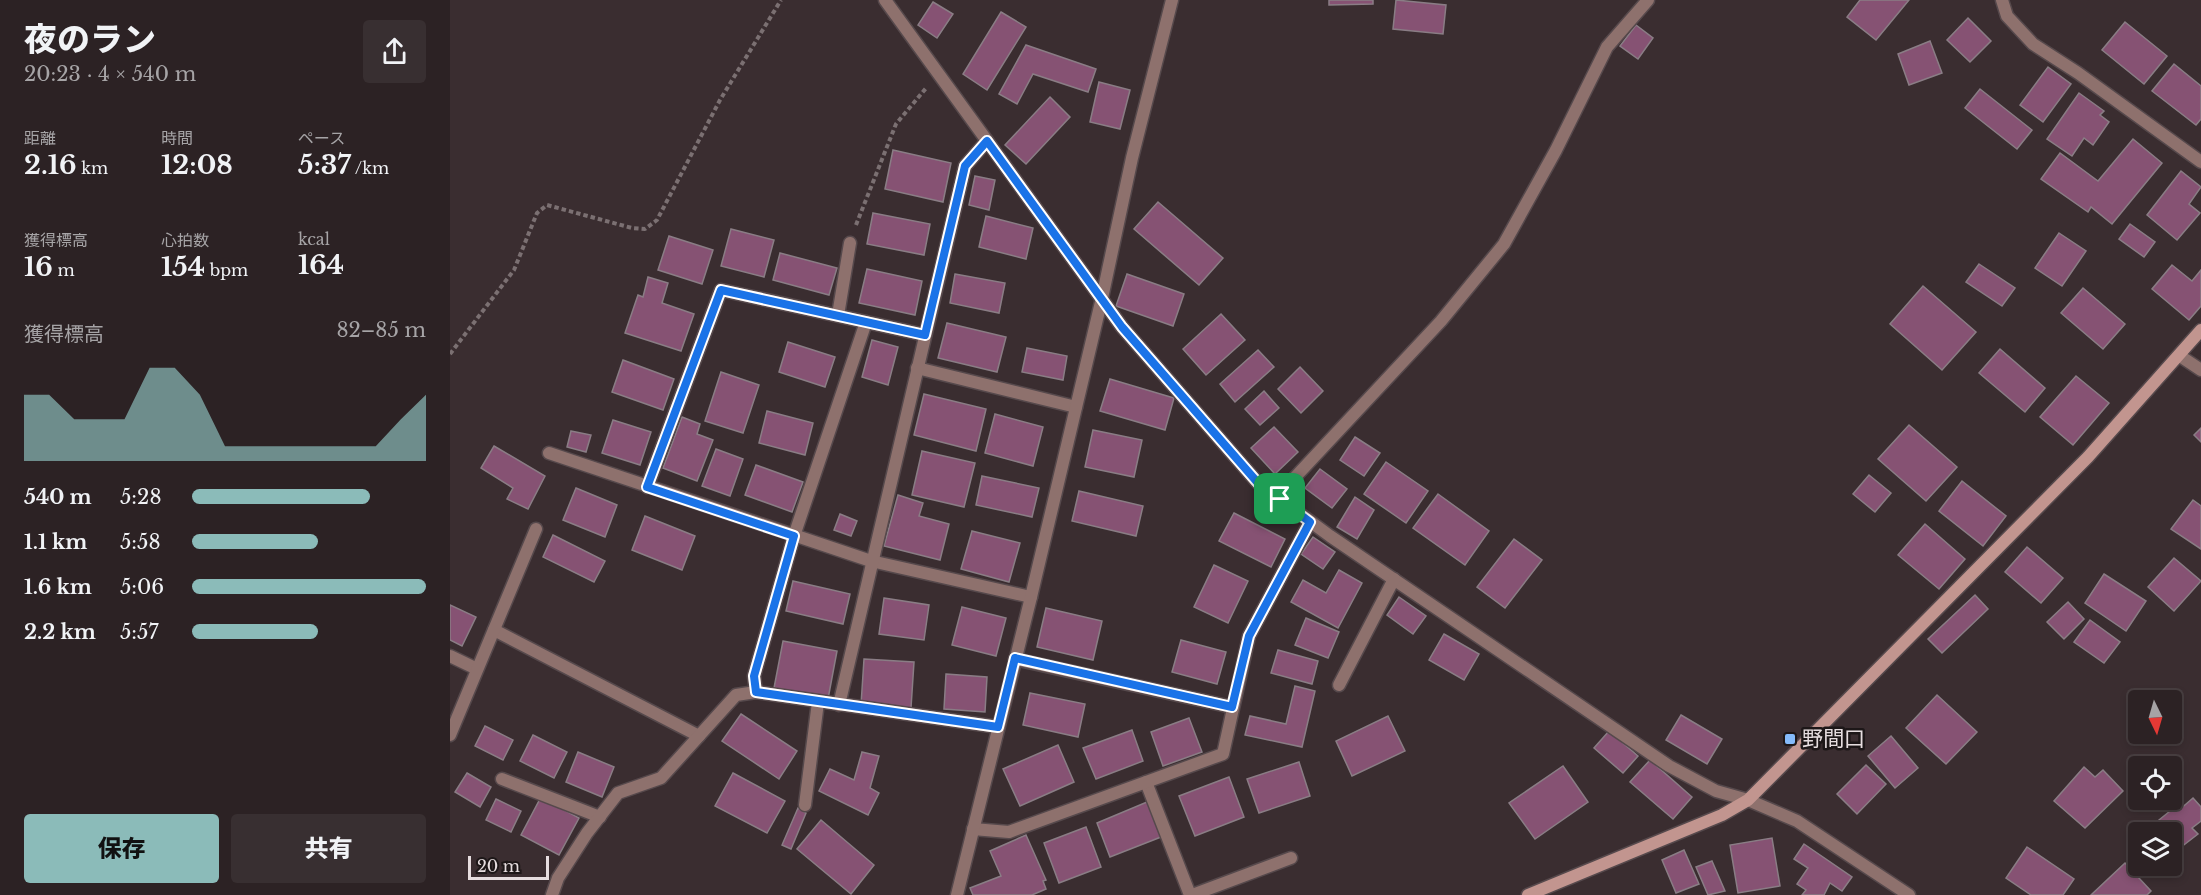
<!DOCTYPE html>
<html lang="ja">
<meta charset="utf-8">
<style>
:root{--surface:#2c2224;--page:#382f31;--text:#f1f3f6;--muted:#a6a4a6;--line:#483f41;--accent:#8bbbb9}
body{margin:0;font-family:"Libre Baskerville","Noto Sans JP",serif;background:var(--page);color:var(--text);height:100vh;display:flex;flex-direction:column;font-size:22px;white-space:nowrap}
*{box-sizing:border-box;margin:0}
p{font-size:20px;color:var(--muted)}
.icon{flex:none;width:33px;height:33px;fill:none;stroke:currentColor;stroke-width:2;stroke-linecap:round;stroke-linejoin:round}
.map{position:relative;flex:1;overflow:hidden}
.details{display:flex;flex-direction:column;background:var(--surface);width:450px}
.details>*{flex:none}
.needle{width:39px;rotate:175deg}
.fabs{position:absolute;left:1678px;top:690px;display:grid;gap:12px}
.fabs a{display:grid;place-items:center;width:54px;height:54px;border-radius:6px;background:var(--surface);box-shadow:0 3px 9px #0003,0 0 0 2px var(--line);font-size:30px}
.scale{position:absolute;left:18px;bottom:15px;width:81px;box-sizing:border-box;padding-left:6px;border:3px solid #e6dddf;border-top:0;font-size:16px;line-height:21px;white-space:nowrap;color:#e6dddf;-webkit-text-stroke:4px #1d1718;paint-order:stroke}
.pin{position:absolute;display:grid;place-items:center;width:51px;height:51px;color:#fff;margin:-26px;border-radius:12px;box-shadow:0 3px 9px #0006}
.round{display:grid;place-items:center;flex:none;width:63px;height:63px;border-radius:6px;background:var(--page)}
.overview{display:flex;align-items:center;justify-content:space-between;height:102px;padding:0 24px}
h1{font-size:33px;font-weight:800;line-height:45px}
.figures{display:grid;grid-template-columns:repeat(3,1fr);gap:9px;height:102px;padding:6px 24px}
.figures div{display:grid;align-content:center}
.figures b{font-size:26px;font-weight:800}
.figures small{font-size:16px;font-weight:400}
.figures p{font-size:16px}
.chart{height:168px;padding:12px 24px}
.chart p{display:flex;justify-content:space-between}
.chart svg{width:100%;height:108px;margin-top:6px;fill:var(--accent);opacity:.7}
.action{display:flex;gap:12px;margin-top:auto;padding:12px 24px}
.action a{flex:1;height:69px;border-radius:6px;background:var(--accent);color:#111;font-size:24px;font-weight:800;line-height:69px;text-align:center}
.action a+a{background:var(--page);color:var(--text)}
ul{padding:0 24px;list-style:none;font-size:20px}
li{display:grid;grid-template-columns:96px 72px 1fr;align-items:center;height:45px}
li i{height:15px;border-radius:8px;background:var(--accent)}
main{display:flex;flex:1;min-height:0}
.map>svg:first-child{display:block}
</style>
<main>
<section class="details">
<div class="overview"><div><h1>夜のラン</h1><p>20:23 · 4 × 540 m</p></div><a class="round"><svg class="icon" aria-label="share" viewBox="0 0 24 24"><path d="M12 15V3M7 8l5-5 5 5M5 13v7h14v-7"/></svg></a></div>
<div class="figures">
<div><p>距離</p><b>2.16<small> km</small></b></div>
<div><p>時間</p><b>12:08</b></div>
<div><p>ペース</p><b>5:37<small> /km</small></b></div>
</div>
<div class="figures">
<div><p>獲得標高</p><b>16<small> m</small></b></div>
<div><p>心拍数</p><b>154<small> bpm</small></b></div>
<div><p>kcal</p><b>164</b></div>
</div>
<div class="chart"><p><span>獲得標高</span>82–85 m</p>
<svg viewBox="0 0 160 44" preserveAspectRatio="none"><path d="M0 44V17L10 17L20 27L30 27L40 27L50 6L60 6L70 17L80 38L90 38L100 38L110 38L120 38L130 38L140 38L150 27L160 17V44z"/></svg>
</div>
<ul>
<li><b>540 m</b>5:28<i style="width:76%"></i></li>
<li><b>1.1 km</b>5:58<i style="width:54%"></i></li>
<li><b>1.6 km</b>5:06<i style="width:100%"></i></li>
<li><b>2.2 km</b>5:57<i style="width:54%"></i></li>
</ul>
<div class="action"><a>保存</a><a>共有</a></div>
</section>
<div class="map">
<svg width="1751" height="895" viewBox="0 0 1751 895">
<rect width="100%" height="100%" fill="#3a2d30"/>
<g fill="#865273" stroke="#8a7d85" stroke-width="1.5">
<polygon points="879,0 923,0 923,4 879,5"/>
<polygon points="946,0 996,5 993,34 943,29"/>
<polygon points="1410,0 1459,0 1426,40 1397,17"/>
<polygon points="483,2 503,14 487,38 468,25"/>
<polygon points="551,12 576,27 537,90 513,74"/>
<polygon points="1518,18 1541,41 1520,62 1497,40"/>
<polygon points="1675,22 1717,56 1694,84 1652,50"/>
<polygon points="1186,25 1203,38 1188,59 1170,46"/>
<polygon points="1480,41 1492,73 1459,85 1448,54"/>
<polygon points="576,45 646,69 638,92 583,74 567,104 549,94"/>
<polygon points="1724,64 1751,86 1751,119 1746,125 1702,91"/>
<polygon points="1598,67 1621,84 1593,122 1570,105"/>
<polygon points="649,82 680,90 670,129 640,122"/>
<polygon points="1530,89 1582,130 1567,149 1515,108"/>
<polygon points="1629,93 1654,111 1650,115 1659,122 1643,145 1634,138 1622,156 1597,139"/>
<polygon points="600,97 620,117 576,164 555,145"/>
<polygon points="1683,139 1712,163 1662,224 1641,207 1638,212 1591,179 1610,153 1648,181"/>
<polygon points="443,150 501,163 493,202 435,189"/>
<polygon points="1731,171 1751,187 1739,204 1750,213 1727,240 1697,215"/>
<polygon points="525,176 545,180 539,210 519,205"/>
<polygon points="708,202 773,258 749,285 684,229"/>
<polygon points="423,213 480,224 474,255 417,244"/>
<polygon points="536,216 583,228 576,259 529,247"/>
<polygon points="1680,224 1705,242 1694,257 1669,239"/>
<polygon points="281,229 324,240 314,277 271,266"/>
<polygon points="1609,233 1636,251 1612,286 1585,268"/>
<polygon points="219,236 263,250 252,284 208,270"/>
<polygon points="330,253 387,268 379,295 323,280"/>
<polygon points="1529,264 1565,288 1552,306 1516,282"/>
<polygon points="1722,265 1742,281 1751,270 1751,306 1739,320 1702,289"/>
<polygon points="417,269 472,281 465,315 409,303"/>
<polygon points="505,274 555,283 549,313 500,303"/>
<polygon points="677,274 734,294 723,326 666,306"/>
<polygon points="198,277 218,283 212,303 244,314 231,351 175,333 188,295 193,297"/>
<polygon points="1473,286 1526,332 1492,370 1440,324"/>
<polygon points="1633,288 1675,324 1653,349 1611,313"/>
<polygon points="771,314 795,340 756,375 733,349"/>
<polygon points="497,323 556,337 547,372 488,358"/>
<polygon points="422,340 448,347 438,385 412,377"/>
<polygon points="338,342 385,357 375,387 329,372"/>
<polygon points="577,348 617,356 613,380 572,372"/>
<polygon points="1550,349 1595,388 1575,412 1529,373"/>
<polygon points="808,350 824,367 785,402 770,384"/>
<polygon points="173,360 224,379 213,410 162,392"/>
<polygon points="850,367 873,391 851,413 828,389"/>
<polygon points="271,372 309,385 293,433 255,421"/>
<polygon points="1626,376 1659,403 1623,445 1590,417"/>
<polygon points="660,379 724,398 715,430 650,411"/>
<polygon points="814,391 829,408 810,425 795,409"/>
<polygon points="474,394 536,409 526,451 464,435"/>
<polygon points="317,411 363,423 355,455 309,443"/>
<polygon points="545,414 593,427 583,466 535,453"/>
<polygon points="232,417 250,424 247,434 263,440 247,481 213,468"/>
<polygon points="163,420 201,432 190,465 152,453"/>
<polygon points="1459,425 1507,467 1476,501 1428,459"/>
<polygon points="824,427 848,452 825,474 801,448"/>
<polygon points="1751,428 1751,442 1744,435"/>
<polygon points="643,430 692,440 684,477 635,467"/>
<polygon points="121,431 141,435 136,452 117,447"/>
<polygon points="905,437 930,453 914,476 890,460"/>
<polygon points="44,446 95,476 78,509 57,499 63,488 31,468"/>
<polygon points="266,449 293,459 280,496 252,486"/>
<polygon points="472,451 525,463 514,507 462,495"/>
<polygon points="936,462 978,491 956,523 914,494"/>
<polygon points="306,465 353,482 342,512 295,495"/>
<polygon points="870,469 897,489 882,508 855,488"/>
<polygon points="1419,475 1441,493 1425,512 1403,494"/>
<polygon points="532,476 589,488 582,517 526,505"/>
<polygon points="1512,481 1556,516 1533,546 1489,511"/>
<polygon points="126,488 167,505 155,537 113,520"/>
<polygon points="629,491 693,506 686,536 622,521"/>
<polygon points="988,494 1039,531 1015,565 963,528"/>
<polygon points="448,495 473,503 469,516 499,524 490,560 434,546"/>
<polygon points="905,497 924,510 907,539 887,527"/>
<polygon points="1743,500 1751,506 1751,549 1721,529"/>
<polygon points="784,513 835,539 821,567 769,541"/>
<polygon points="390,514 407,521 401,536 384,530"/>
<polygon points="195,516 245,536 232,570 182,550"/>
<polygon points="1475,524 1515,559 1489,589 1448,555"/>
<polygon points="522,531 570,543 559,582 511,569"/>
<polygon points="103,535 155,561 144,582 93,557"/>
<polygon points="863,537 885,552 873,569 851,554"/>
<polygon points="1064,539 1092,560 1055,608 1027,587"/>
<polygon points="1577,547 1613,578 1591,603 1555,572"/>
<polygon points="1724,558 1751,581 1724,611 1698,587"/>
<polygon points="764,565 798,581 778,623 744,607"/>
<polygon points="889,570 912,583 888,628 841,602 853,580 876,593"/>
<polygon points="1654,574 1696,601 1676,631 1635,603"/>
<polygon points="343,581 400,594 393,624 336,611"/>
<polygon points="1525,595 1538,609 1492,653 1478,639"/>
<polygon points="949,597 976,616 963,634 937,615"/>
<polygon points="434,598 479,605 474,640 429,634"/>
<polygon points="1618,602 1634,619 1614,639 1597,622"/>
<polygon points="0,605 26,617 12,646 0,640"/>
<polygon points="512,607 556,618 546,656 502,645"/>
<polygon points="596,608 652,621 643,660 587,647"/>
<polygon points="856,618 889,632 878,658 845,645"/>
<polygon points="1640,620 1670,642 1654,663 1624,642"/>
<polygon points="994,634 1029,654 1014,680 979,660"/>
<polygon points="731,640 776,652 767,684 722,672"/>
<polygon points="333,641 387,651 378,699 324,688"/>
<polygon points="828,650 868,661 862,684 821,673"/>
<polygon points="414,659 464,662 461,708 411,705"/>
<polygon points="496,674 537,677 535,712 494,709"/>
<polygon points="845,686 865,691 852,747 795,735 800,716 836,724"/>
<polygon points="580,693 635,704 628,737 573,725"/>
<polygon points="1487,695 1527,732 1496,764 1456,728"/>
<polygon points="291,714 347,751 329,779 272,741"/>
<polygon points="1231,715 1272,739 1257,764 1216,740"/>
<polygon points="938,716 955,751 902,776 886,741"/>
<polygon points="739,718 752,752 713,766 701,732"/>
<polygon points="35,726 63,740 53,760 25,746"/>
<polygon points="682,730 693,761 646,779 633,748"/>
<polygon points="1159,731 1188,756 1173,773 1144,748"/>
<polygon points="83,735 117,752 104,778 70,761"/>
<polygon points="1441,736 1468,768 1445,788 1418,756"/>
<polygon points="608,745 624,782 570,806 553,769"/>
<polygon points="128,752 164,767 152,797 116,782"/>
<polygon points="412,752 429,756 420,788 429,793 418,815 369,791 380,769 404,780"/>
<polygon points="1200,760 1242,797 1223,819 1180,782"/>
<polygon points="849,762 860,796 809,813 797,779"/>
<polygon points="1416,765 1436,784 1407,814 1387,794"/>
<polygon points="1113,766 1138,802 1085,839 1059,803"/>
<polygon points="1634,767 1645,777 1653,770 1673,791 1635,828 1604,801"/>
<polygon points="17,773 41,787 30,807 5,792"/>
<polygon points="283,773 335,801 317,833 265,806"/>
<polygon points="779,777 794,817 745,836 729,796"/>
<polygon points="91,797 129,818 109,855 71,835"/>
<polygon points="1743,798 1751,807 1751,821 1742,828 1748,834 1726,851 1722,846 1722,832 1711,832 1704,824 1725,807 1728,811"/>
<polygon points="46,799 71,811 61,832 36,820"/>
<polygon points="697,802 711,837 660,857 647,823"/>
<polygon points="348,808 356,813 341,849 332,845"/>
<polygon points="371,820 424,865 401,894 347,849"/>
<polygon points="636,827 651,867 609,883 594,843"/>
<polygon points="576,835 596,880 593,881 596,889 582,895 523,895 520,888 551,876 540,851"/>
<polygon points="1322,838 1330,886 1288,893 1280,845"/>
<polygon points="1354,844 1402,877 1392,891 1380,883 1374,895 1352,895 1356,890 1347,884 1358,868 1344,859"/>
<polygon points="1577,847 1624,879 1613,895 1581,895 1556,878"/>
<polygon points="1234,850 1249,884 1226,893 1212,860"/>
<polygon points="1262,861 1275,891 1258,895 1246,867"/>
<polygon points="1675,863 1701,891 1697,895 1641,895"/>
</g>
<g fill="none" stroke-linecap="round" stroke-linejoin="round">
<defs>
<g id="street">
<polyline points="435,0 672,327 808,483 880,536 1219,766 1266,791 1298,800 1347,821 1459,895"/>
<polyline points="1552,0 1557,16 1583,44 1628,73 1751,162"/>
<polyline points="388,315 400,243"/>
<polyline points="1730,356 1751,370"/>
<polyline points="467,368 626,407"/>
<polyline points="99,453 421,561 581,597"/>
<polyline points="197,487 271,290 475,335"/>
<polyline points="830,499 835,488 991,321 1054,244 1106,150 1157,47 1198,0"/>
<polyline points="44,630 249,736"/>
<polyline points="0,656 27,669"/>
<polyline points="565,659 782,707"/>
<polyline points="889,685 944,579"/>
<polyline points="306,692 304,676 344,536 416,322"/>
<polyline points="389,705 515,166 537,141"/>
<polyline points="0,735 86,529"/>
<polyline points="52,779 150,817"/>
<polyline points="696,782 740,895"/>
<polyline points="355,805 368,702"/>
<polyline points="523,829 559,832 773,754 799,636 860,522"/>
<polyline points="102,895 108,878 137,833 168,793 211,778 286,695 306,692 548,727"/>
<polyline points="507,895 581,597 652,298 682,158 722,0"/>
<polyline points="742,895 841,858"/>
</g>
<polyline id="secondary" points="1078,895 1272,815 1298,800 1638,457 1751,330"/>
</defs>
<use href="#street" stroke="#56494c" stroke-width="15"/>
<use href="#secondary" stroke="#56494c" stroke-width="15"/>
<g stroke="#7b7072" stroke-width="4" stroke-dasharray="4.5 3" stroke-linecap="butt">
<polyline points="406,225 446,124 477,87"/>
<polyline points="0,354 64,270 87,213 97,205 182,228 195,229 207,220 270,100 331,0"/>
</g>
<use href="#street" stroke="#8e716d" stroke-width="12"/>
<use href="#secondary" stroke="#c2958f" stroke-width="12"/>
</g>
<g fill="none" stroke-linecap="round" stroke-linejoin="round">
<defs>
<polygon id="route" points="537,141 672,327 808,483 860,522 799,636 782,707 565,658 548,727 306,692 304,676 344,536 197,487 271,290 475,335 515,166"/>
</defs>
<use href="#route" stroke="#fff" stroke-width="12"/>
<use href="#route" stroke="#1a73e8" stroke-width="8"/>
</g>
<rect fill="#85bbfb" stroke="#1d1718" stroke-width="2" x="1334" y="733" width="12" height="12" rx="3"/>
<g text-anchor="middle" stroke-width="5" stroke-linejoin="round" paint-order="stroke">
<g font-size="21" fill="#e6dddf" stroke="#1d1718" text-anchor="start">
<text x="1352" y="746">野間口</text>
</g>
</g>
</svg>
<div class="fabs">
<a><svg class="needle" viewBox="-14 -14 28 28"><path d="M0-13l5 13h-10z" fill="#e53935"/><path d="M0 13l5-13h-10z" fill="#a6a4a6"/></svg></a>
<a><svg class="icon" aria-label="locate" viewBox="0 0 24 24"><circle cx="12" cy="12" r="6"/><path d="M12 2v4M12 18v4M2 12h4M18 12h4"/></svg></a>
<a><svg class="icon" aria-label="layers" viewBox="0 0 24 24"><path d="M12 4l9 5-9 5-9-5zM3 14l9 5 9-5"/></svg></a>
</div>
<div class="scale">20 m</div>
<div class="pin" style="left:830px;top:499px;background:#1e9e55"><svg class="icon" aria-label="arrive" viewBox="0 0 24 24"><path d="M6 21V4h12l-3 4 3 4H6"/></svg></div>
</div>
</main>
